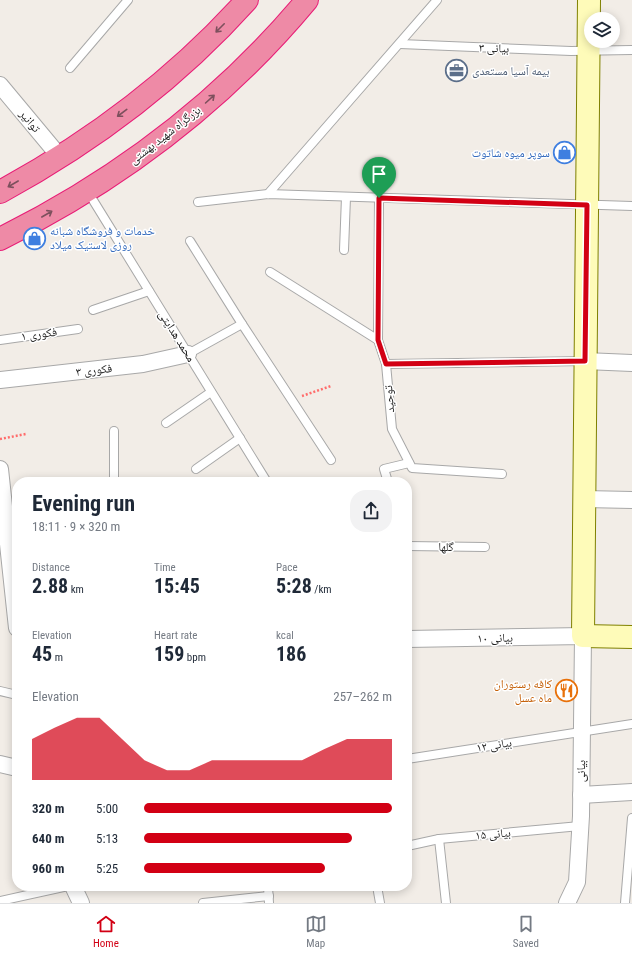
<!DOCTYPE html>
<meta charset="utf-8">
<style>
:root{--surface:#fff;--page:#f2f2f3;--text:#1f2937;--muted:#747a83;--line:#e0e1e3;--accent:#d20014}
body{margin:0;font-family:"Roboto Condensed","Noto Naskh Arabic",sans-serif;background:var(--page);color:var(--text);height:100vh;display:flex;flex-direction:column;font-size:15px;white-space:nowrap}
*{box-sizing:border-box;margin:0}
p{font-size:13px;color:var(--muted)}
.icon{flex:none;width:22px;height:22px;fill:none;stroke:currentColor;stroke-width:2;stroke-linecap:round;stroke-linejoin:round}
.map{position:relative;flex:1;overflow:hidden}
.sheet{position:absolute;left:12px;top:477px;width:400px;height:414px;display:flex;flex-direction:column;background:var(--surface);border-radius:16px;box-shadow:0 2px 10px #0003}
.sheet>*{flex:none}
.fabs{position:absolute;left:584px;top:12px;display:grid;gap:8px}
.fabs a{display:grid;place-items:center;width:36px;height:36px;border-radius:50%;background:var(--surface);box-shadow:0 2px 10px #0003;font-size:20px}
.pin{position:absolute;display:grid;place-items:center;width:34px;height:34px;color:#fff;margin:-41px -17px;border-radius:50% 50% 50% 0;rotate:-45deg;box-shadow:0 0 4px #0007}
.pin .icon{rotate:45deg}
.round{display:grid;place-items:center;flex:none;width:42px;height:42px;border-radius:16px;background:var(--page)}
.head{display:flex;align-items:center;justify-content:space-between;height:68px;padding:0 20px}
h1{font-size:22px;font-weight:700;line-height:30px}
.stats{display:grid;grid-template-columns:repeat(3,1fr);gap:6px;height:68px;padding:4px 20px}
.stats div{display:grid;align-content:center}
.stats b{font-size:20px;font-weight:700}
.stats small{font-size:11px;font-weight:400}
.stats p{font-size:11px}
.chart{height:112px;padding:8px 20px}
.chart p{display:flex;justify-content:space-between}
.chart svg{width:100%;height:72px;margin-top:4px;fill:var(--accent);opacity:.7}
ul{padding:0 20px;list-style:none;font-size:13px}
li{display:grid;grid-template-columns:64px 48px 1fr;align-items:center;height:30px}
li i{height:10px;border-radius:5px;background:var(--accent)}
.tab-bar{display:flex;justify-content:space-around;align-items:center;height:56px;border-top:1px solid var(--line);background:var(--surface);font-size:11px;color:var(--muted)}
.tab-bar a{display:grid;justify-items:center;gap:2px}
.tab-bar .selected{color:var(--accent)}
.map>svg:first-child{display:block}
</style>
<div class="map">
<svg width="632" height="903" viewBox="0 0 632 903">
<rect width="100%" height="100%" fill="#f2ede7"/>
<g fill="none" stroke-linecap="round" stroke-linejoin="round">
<defs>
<g id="lane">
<polyline points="400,44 571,51 632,50"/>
<polyline points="70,68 128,0"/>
<polyline points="88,192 267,482"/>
<polyline points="268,194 437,0"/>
<polyline points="198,202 268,194 632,206"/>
<polyline points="190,241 242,324 331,460"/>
<polyline points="344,250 346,197"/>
<polyline points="270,272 378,340 386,364 392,429 412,468 502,474"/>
<polyline points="93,310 149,291"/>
<polyline points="0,340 78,329"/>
<polyline points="378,340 379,198"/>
<polyline points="188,354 242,324"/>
<polyline points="386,364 585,361"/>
<polyline points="166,423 211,392"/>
<polyline points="196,469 240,438"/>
<polyline points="114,482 114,431"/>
<polyline points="388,482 384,469 409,463"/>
<polyline points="407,546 485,547"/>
<polyline points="0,691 17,695"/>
<polyline points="407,759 632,724"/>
<polyline points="439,839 446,903"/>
<polyline points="407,846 439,839 580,826"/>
<polyline points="268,886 269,903"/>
<polyline points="377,886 380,903"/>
<polyline points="0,901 68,886"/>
<polyline points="203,903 269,896"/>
<polyline points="625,903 632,818"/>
</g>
<g id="street">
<polyline points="0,85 60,157"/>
<polyline points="585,361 632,363"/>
<polyline points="0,380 143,364 188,354"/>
<polyline points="0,469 17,628"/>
<polyline points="584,499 632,500"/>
<polyline points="407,639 583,636 581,816 577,882 567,903"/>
<polyline points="0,764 17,768"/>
<polyline points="581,795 632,792"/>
<polyline points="73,886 81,903"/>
</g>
<polyline id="secondary" points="589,0 583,636 632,637"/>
<g id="highway">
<path d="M0 192C92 142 177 78 247 0"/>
<path d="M0 239C117 181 223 101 307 0"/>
</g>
</defs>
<use href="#lane" stroke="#a8a8a8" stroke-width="10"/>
<use href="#street" stroke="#a8a8a8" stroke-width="18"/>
<use href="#secondary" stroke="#7f8000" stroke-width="24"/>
<use href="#highway" stroke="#e81c76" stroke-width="24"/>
<g stroke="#ff6c6b" stroke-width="2.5" stroke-dasharray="2 2" stroke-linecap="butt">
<polyline points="302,396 331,386"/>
<polyline points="0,439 26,434"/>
</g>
<use href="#lane" stroke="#fff" stroke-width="8"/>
<use href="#street" stroke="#fff" stroke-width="16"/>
<use href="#secondary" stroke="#fefbb9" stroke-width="22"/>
<use href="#highway" stroke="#ee8aa6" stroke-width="22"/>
</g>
<defs><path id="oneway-shaft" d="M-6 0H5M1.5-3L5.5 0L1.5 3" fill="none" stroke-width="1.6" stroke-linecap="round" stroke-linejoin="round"/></defs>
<g stroke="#7d505d">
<use href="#oneway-shaft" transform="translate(220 28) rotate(135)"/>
<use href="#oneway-shaft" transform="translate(210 99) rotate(-42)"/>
<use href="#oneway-shaft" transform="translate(122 113) rotate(143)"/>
<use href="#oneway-shaft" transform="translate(13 184) rotate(150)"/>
<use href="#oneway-shaft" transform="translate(47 214) rotate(-30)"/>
</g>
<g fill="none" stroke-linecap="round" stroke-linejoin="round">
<defs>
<polygon id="route" points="379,198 587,205 585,361 386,364 378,340"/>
</defs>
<use href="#route" stroke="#fff" stroke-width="8"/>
<use href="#route" stroke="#d20014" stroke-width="5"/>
</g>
<defs>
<symbol id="office-ring" viewBox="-11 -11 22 22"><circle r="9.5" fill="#fff" stroke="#5c6f8a" stroke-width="1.5"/><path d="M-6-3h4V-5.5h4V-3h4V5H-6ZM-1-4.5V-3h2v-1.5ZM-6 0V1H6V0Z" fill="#5c6f8a"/></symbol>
<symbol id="shop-ring" viewBox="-11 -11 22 22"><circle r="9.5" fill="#fff" stroke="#3f7fe0" stroke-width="1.5"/><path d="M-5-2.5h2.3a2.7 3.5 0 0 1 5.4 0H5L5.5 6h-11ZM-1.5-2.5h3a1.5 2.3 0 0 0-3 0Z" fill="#3f7fe0"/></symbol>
<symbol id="restaurant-ring" viewBox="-11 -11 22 22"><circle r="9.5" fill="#fff" stroke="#e8710a" stroke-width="1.5"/><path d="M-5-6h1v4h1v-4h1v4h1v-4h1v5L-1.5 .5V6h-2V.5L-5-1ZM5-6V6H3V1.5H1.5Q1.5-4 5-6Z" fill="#e8710a"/></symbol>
</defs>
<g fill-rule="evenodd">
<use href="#office-ring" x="444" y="58" width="25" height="25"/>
<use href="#shop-ring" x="552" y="140" width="25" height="25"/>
<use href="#shop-ring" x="22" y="226" width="25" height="25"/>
<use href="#restaurant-ring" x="554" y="678" width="25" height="25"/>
</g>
<g text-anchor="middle" stroke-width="3" stroke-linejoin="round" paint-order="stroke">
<g font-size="12" fill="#212121" stroke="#fff">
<text transform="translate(494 48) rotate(2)" y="4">بیانی ۳</text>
<text transform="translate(30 121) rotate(50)" y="4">توانیر</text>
<text transform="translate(165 135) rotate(-38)" y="4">بزرگراه شهید بهشتی</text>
<text transform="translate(39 334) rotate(-8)" y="4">فکوری ۱</text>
<text transform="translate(177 336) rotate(58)" y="4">محمد هدایتی</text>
<text transform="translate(94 370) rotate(-6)" y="4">فکوری ۳</text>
<text transform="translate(389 399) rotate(-95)" y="4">توحید</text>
<text transform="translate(446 547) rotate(1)" y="4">گلها</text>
<text transform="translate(495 638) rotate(-1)" y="4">بیانی ۱۰</text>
<text transform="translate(494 745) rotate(-9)" y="4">بیانی ۱۲</text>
<text transform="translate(581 771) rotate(-89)" y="4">بیانی</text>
<text transform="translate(493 834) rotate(-5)" y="4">بیانی ۱۵</text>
</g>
<g font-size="12" fill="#4e5e75" stroke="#fff" text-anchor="start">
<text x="472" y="75">بیمه آسیا مستعدی</text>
</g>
<g font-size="12" fill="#366cbe" stroke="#fff" text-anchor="end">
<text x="550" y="157">سوپر میوه شاتوت</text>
<text x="50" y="235" text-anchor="start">خدمات و فروشگاه شبانه<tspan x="50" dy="14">روزی لاستیک میلاد</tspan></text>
</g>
<g font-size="12" fill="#c56008" stroke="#fff" text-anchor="end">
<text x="552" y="688">کافه رستوران<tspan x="552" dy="14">ماه عسل</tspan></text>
</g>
</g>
</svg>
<div class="fabs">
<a><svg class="icon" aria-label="layers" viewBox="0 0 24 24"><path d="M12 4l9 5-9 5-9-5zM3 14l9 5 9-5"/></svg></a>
</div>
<div class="pin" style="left:379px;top:198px;background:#1e9e55"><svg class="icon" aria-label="arrive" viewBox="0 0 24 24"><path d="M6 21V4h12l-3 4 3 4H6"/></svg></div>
<section class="sheet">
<div class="head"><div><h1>Evening run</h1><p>18:11 · 9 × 320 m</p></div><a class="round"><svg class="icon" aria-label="share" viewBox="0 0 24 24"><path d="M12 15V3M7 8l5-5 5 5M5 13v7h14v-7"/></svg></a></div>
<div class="stats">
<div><p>Distance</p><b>2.88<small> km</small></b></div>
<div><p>Time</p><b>15:45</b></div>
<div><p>Pace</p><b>5:28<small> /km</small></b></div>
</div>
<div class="stats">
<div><p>Elevation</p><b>45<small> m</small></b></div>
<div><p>Heart rate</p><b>159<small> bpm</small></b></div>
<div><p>kcal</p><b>186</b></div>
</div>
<div class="chart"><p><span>Elevation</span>257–262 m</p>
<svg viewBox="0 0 160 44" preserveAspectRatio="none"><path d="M0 44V19L10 12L20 6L30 6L40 19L50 32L60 38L70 38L80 32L90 32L100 32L110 32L120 32L130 25L140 19L150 19L160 19V44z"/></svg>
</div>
<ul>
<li><b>320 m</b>5:00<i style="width:100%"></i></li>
<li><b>640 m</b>5:13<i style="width:84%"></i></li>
<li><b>960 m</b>5:25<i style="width:73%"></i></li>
</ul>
</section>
</div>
<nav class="tab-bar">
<a class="selected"><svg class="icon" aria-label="home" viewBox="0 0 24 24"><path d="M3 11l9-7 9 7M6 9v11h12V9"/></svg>Home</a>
<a><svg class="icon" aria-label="map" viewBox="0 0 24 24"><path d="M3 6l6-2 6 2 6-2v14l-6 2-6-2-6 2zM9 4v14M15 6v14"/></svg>Map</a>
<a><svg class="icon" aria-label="saved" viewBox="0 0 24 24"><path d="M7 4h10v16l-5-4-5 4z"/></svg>Saved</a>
</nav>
